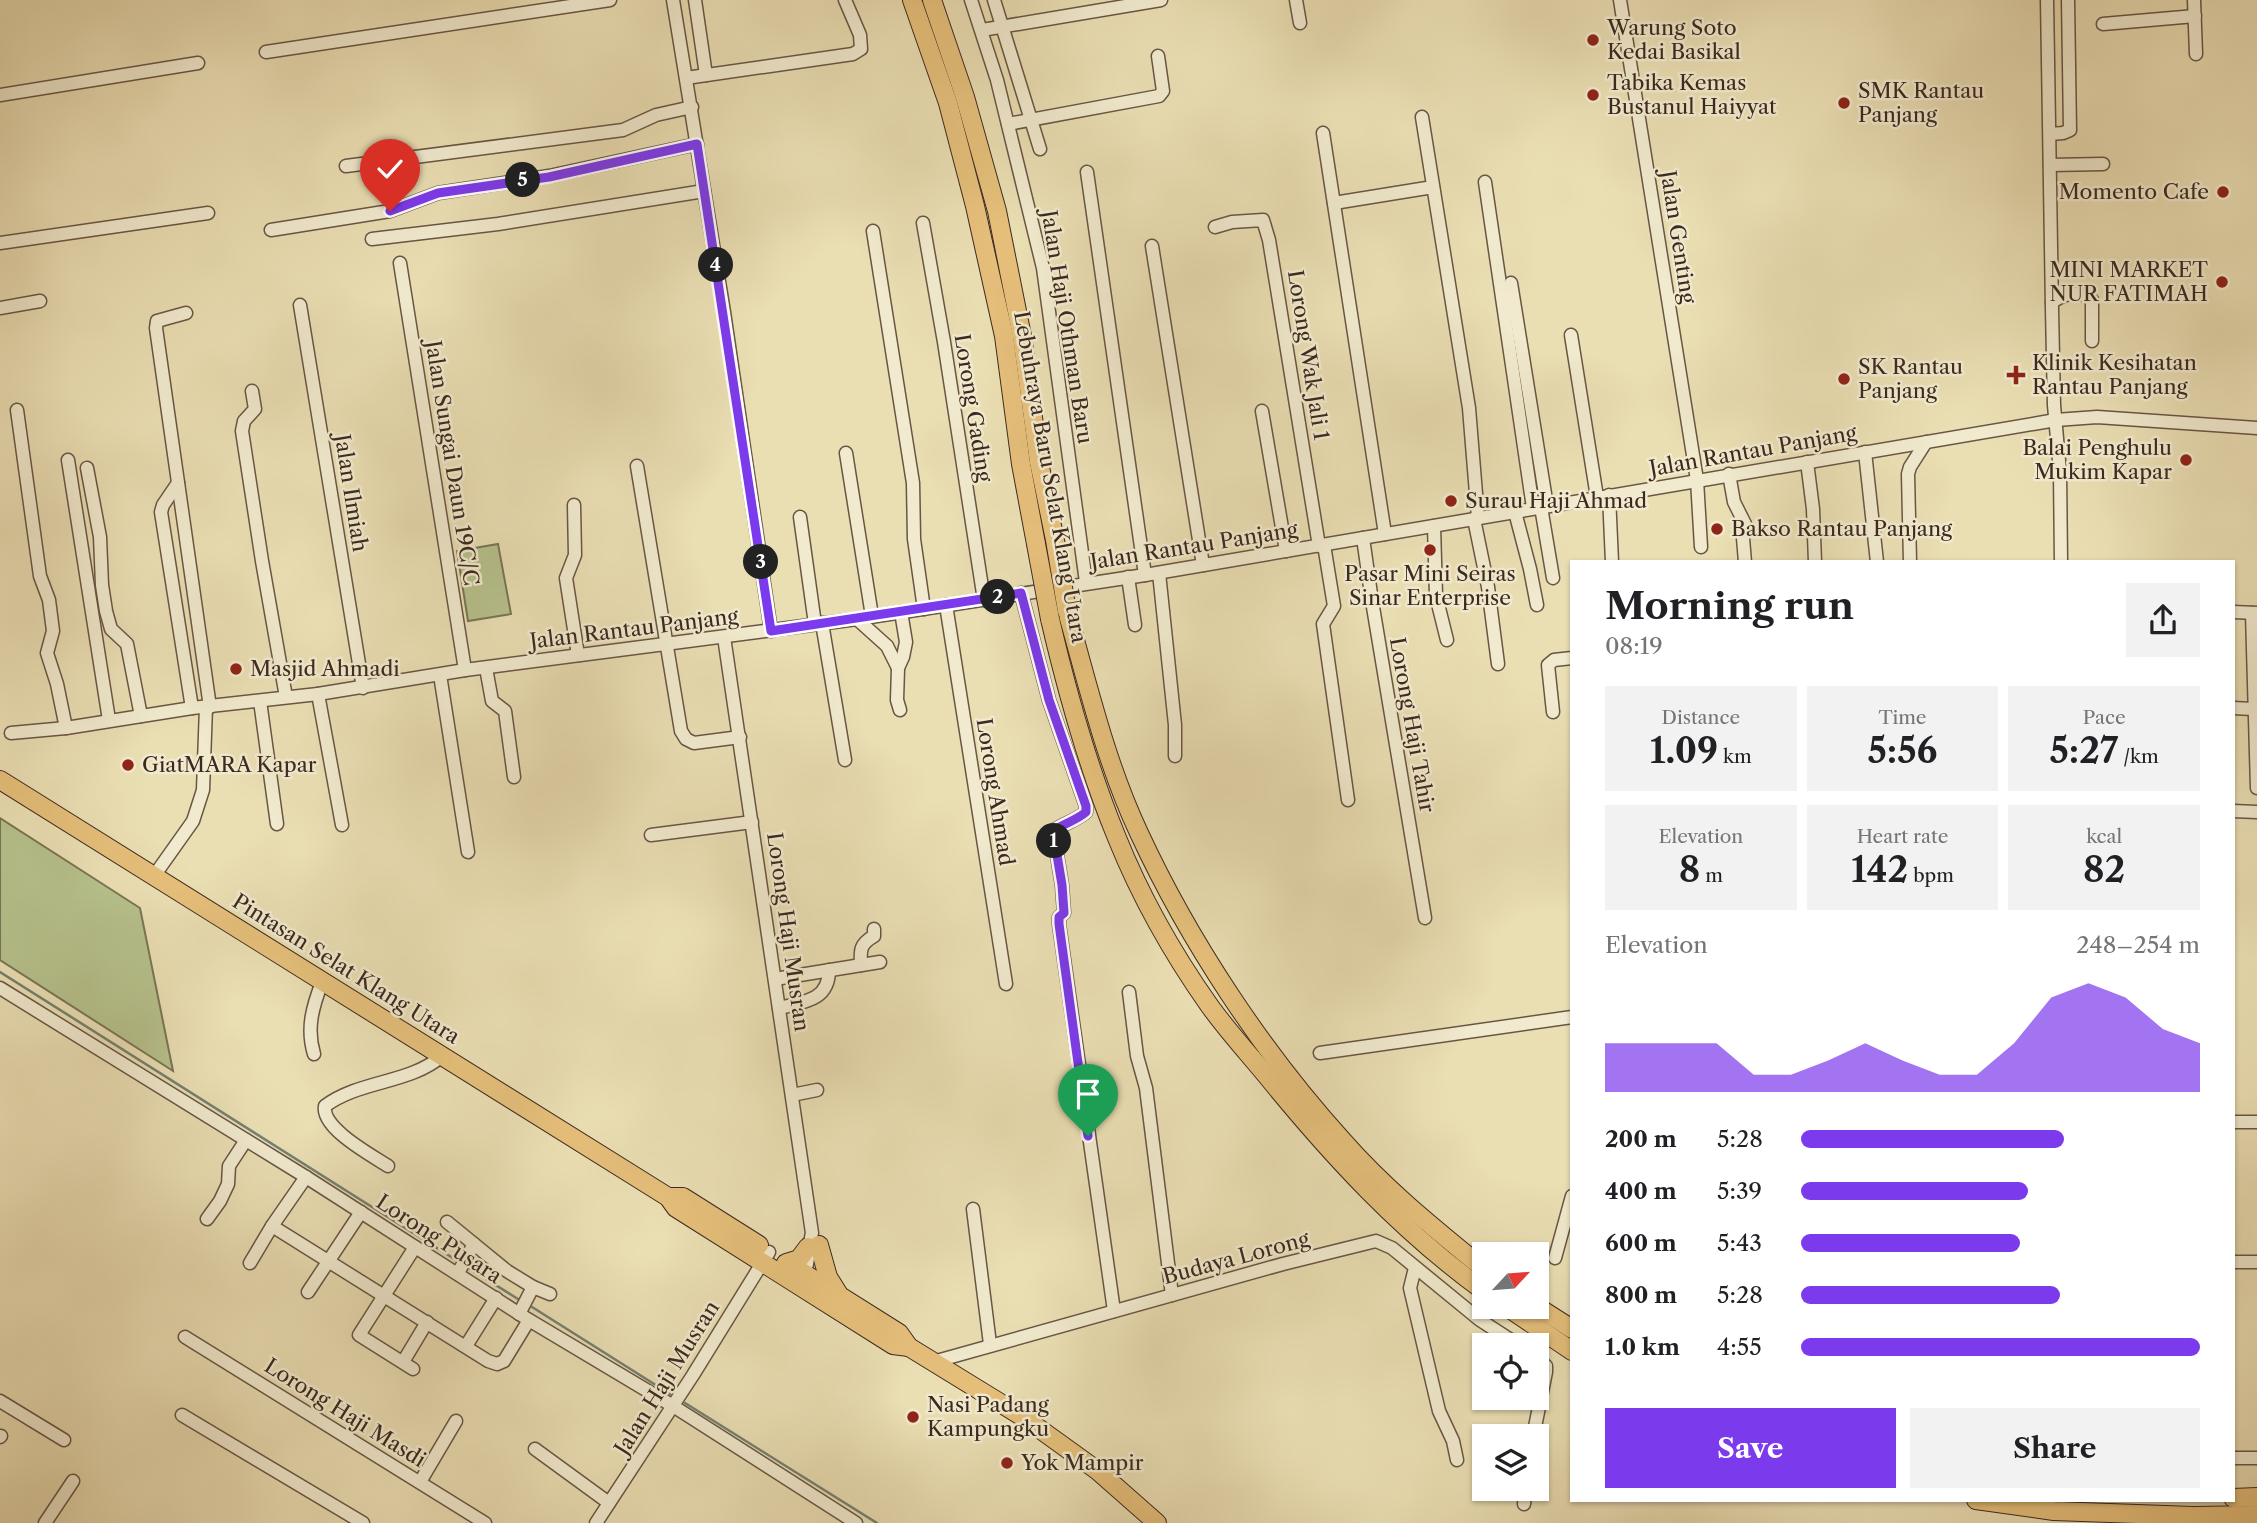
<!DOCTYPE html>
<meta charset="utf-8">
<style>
:root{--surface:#fff;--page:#f2f2f2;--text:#202124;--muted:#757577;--accent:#7c3aed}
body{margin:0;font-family:"Libre Caslon Text",serif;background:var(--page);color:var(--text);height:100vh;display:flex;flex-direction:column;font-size:26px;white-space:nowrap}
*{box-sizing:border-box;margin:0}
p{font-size:23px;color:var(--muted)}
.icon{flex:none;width:38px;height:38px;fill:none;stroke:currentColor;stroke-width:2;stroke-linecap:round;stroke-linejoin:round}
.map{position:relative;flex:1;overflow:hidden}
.panel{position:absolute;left:1570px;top:560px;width:665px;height:942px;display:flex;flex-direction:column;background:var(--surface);border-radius:0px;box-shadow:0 2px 5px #0004}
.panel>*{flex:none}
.needle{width:46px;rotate:64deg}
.fabs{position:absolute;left:1472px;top:1242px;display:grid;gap:14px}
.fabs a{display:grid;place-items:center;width:77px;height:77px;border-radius:0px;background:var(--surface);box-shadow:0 2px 5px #0004;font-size:35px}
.pin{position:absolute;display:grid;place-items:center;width:60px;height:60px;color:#fff;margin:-72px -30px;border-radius:50% 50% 50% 0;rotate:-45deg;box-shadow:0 0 7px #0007}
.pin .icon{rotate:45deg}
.km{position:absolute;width:35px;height:35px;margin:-18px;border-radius:50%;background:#222;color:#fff;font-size:19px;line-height:35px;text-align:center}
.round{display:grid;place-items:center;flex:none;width:74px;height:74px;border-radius:0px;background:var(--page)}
.overview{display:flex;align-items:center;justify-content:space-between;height:119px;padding:0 35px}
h1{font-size:38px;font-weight:700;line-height:52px}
.metrics{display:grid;grid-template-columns:repeat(3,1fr);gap:10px;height:119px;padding:7px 35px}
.metrics div{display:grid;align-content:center;border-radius:0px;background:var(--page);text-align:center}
.metrics b{font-size:35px;font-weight:700}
.metrics small{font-size:19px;font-weight:400}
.metrics p{font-size:19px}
.chart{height:196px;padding:14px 35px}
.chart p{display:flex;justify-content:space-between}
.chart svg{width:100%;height:126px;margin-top:7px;fill:var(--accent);opacity:.7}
.primary-button{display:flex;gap:14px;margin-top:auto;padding:14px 35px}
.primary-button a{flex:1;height:80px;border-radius:0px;background:var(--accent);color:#fff;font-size:28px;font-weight:700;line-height:80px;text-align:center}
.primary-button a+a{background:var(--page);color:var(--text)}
ul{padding:0 35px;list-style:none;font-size:23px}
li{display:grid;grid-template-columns:112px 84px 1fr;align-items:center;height:52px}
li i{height:18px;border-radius:9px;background:var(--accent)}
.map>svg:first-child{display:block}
</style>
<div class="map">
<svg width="2257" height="1523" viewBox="0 0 2257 1523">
<rect width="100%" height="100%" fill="#eadeb3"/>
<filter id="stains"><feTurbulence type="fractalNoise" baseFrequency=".00286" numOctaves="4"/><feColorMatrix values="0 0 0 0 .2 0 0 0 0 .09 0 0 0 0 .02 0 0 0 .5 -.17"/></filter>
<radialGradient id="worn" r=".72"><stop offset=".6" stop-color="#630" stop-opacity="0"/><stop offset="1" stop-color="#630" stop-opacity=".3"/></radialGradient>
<g fill="#b6c18c" stroke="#797556" stroke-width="2">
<polygon points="498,544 511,614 468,621 457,551"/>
<polygon points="0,818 140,908 173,1071 0,960"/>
</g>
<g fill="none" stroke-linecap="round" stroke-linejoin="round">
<g stroke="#738172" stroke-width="2.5">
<polyline points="0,972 456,1260"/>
<polyline points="470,1269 518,1299"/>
<polyline points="532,1307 670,1394"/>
<polyline points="685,1403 877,1523"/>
</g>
<defs>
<g id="minor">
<polyline points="673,0 724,312 771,631"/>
<polyline points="695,0 706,75"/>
<polyline points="971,0 997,80 1043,268 1086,582"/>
<polyline points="994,0 1040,149"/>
<polyline points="1296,0 1300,23"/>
<polyline points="1620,0 1697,480 1701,547"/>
<polyline points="2047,0 2052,309 2054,405 2060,472 2061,562"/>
<polyline points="2194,0 2196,54"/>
<polyline points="2103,24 2195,16"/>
<polyline points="982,30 1161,0"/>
<polyline points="266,52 610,0"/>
<polyline points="686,78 853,54 861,49 860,35 845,0"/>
<polyline points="0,95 198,63"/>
<polyline points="1422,117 1469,408 1478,518"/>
<polyline points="1008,124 1159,96 1163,91 1158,56"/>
<polyline points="1323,133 1385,534"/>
<polyline points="2050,134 2063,133 2070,130 2068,0"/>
<polyline points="2050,165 2103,164"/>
<polyline points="346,166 623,130 656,115 692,107"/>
<polyline points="1087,172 1145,575"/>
<polyline points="1485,182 1533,508"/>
<polyline points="1334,203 1433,187"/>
<polyline points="923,223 944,342 984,600"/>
<polyline points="1215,227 1232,222 1263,220 1269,240 1319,546"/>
<polyline points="271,230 390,211 438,193 549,176 697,144"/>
<polyline points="873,231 913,483 914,539 924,609"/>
<polyline points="372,239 498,224 704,191"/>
<polyline points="0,243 208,213"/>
<polyline points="1152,246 1203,565"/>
<polyline points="400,263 465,670"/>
<polyline points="1511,283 1547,506"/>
<path d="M2052 302C2066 293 2078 289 2092 300V341"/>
<polyline points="300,305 363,688"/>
<polyline points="0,308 40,301"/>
<polyline points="186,313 157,321 156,328 210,707"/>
<polyline points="1571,335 1597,497"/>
<polyline points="252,391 255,409 244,421 242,431 262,561 286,697"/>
<polyline points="17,410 40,576 49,600 53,631 47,653 57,684 66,728"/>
<polyline points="1262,411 1286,551"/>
<polyline points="1865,452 1877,562"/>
<polyline points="846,453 872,616"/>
<polyline points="68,460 109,720"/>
<polyline points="1807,462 1813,509 1815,562"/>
<polyline points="637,466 681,731 686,739 694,743 740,737"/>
<polyline points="87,468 100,537 102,585 106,611 111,629 127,644 141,716"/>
<polyline points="1729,474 1734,502 1745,524 1743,538 1745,562"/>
<polyline points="178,483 163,505 161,512 192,708"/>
<polyline points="1609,495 1612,562"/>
<polyline points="574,505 575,555 566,578 578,655"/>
<polyline points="1541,507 1553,578"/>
<polyline points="1515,512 1530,569 1537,605"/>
<polyline points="800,517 815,624"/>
<polyline points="1474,519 1488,587 1498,664"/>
<polyline points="1434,526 1436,596 1447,640"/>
<polyline points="1363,538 1372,601 1425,918"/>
<polyline points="1324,545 1334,606 1323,624 1348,800"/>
<polyline points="1910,562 1908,474 1910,467 1926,442"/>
<polyline points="1159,573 1175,725 1175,756"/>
<polyline points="1128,577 1135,625"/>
<path d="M1021 593 1049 700 1086 806V812C1077 820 1063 824 1053 831L1062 885 1064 913 1059 917V924L1114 1311"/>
<polyline points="946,605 1006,984"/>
<polyline points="2233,612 2257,613"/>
<polyline points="2252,613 2257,788"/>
<polyline points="857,619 887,646 898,668"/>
<polyline points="822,623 845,760"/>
<path d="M724 637 812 1233C808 1249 810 1264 801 1279"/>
<polyline points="486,668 492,701 505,711 514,777"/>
<polyline points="440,675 468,852"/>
<polyline points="318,694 342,825"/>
<polyline points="260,701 277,824"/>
<polyline points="2233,708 2253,709"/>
<polyline points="900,710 897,700 898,668 903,657 906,642 901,612"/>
<polyline points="1553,712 1548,665 1554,660 1572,658"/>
<polyline points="11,733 66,728 192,708 318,694 465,670 857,619 1145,575 2056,420 2097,417 2257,428"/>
<polyline points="2233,811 2257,812"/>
<polyline points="651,835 752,822"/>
<polyline points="154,876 193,821 203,790 206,707"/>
<path d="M861 965C860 950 860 944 874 936V929"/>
<polyline points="775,979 880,962"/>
<polyline points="0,988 306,1177 529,1320 673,1406 856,1523"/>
<polyline points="1129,992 1137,1056 1146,1088 1172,1295"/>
<path d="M779 1008C803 1002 829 1001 829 970"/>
<polyline points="1320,1053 1572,1017"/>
<path d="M314 1054C306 1028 313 1006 322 982"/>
<polyline points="792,1095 817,1090"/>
<polyline points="2233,1122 2257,1122"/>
<path d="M388 1166C371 1155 321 1128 325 1106 360 1080 409 1084 442 1056"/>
<polyline points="306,1177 272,1226 488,1361 497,1364 504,1361 529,1320"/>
<polyline points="973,1209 990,1344"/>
<polyline points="207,1219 220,1201 228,1184 229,1166 246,1140"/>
<polyline points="447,1222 507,1271 533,1287 519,1314"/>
<polyline points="1555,1258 1572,1196"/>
<polyline points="2233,1262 2257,1262"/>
<polyline points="250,1263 272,1226"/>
<polyline points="1415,1268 1410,1288 1439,1411 1453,1441 1457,1460"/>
<polyline points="458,1273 474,1244"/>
<polyline points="533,1287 550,1294"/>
<polyline points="308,1292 361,1212"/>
<polyline points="185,1337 485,1523"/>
<polyline points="466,1346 496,1298"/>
<polyline points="403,1362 427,1322"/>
<polyline points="933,1362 1283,1264 1376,1241 1392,1248 1480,1320 1520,1346"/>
<polyline points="413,1369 359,1335 415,1247"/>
<polyline points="0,1401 64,1440"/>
<polyline points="182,1415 363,1523"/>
<polyline points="0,1437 1,1436"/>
<polyline points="1533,1437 1546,1372 1546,1366 1536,1357"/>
<polyline points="535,1449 609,1503"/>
<polyline points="2233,1458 2257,1458"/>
<polyline points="420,1482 456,1421"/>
<polyline points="1524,1504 1526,1489"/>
<polyline points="45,1523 73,1481"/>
<polyline points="596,1523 693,1375 769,1252"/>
</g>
<g id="highway">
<polyline points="912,0 948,103 975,206 1004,336 1021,464 1036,544"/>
<polyline points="932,0 965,97 997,211 1022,336 1039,462 1055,540"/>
<path d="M1067 611C1088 686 1106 763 1139 833 1189 941 1263 1053 1343 1141 1385 1189 1435 1229 1484 1269"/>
<path d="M1050 619C1067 692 1088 768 1117 838 1140 895 1173 954 1209 1005 1226 1029 1247 1052 1266 1075 1331 1155 1400 1230 1484 1291"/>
<polyline points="0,780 668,1197 676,1208 893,1345 909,1347"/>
<polyline points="668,1197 683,1197 759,1245"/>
<polyline points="819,1245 828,1277 838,1293"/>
<polyline points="786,1263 799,1259 808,1247"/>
<polyline points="794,1267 899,1333 909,1347 1023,1417 1098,1471 1157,1523"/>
<polyline points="1536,1306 1572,1329"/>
<polyline points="1507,1307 1572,1351"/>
<polyline points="2233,1498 2257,1497"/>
<polyline points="1976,1500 2054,1511 2193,1516 2257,1515"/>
</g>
</defs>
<use href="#minor" stroke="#685645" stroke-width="15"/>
<use href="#highway" stroke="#3c2920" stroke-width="20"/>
<use href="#minor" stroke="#f1eace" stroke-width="12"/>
<use href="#highway" stroke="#e5bf7a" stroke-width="18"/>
<defs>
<g id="highway-bridge">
<polyline points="1055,540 1067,611"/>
<polyline points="1036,544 1050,619"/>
</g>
</defs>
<use href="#highway-bridge" stroke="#3c2920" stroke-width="20" stroke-linecap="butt"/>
<use href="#highway-bridge" stroke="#e5bf7a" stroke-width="18"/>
</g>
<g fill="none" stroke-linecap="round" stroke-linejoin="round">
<defs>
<path id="route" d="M390 211 438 193 549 177 697 144 771 631 1021 593 1049 700 1086 806V812C1077 820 1063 824 1053 831L1062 885 1064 913 1059 917V924L1088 1136"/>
</defs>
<use href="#route" stroke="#fff" stroke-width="14"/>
<use href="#route" stroke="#7c3aed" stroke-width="9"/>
</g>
<g fill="#8f2418" stroke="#f1eace" stroke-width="2.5">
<circle cx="1593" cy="40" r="7"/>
<circle cx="1593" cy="95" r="7"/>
<circle cx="1844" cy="103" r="7"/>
<circle cx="2223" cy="192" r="7"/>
<circle cx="2222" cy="282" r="7"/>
<path d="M2012.5 364.5h7v7h7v7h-7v7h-7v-7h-7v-7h7z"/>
<circle cx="1844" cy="379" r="7"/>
<circle cx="2186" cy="460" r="7"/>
<circle cx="1451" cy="501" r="7"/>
<circle cx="1717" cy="529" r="7"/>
<circle cx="1430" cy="550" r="7"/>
<circle cx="236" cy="669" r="7"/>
<circle cx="128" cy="765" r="7"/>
<circle cx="913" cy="1417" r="7"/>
<circle cx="1007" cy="1463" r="7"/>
</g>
<g text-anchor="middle" stroke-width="5" stroke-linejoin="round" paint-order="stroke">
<g font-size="21" fill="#3c2920" stroke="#f1eace" text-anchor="start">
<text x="1607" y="35">Warung Soto<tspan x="1607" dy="24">Kedai Basikal</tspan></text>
<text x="1607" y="90">Tabika Kemas<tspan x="1607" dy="24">Bustanul Haiyyat</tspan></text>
<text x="1858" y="98">SMK Rantau<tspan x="1858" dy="24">Panjang</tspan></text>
<text x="2209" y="199" text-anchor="end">Momento Cafe</text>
<text x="2208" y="277" text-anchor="end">MINI MARKET<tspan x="2208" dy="24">NUR FATIMAH</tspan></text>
<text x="2032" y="370">Klinik Kesihatan<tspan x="2032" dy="24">Rantau Panjang</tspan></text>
<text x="1858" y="374">SK Rantau<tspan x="1858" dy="24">Panjang</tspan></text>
<text x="2172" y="455" text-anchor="end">Balai Penghulu<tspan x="2172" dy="24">Mukim Kapar</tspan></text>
<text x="1465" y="508">Surau Haji Ahmad</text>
<text x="1731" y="536">Bakso Rantau Panjang</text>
<text x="1430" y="581" text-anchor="middle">Pasar Mini Seiras<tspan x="1430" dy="24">Sinar Enterprise</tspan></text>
<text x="250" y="676">Masjid Ahmadi</text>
<text x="142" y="772">GiatMARA Kapar</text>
<text x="927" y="1412">Nasi Padang<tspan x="927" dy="24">Kampungku</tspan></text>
<text x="1021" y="1470">Yok Mampir</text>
</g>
<g font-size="21" fill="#3c2920" stroke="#f1eace">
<text transform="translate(1678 237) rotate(81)" y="7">Jalan Genting</text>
<text transform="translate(1067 327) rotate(81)" y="7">Jalan Haji Othman Baru</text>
<text transform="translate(1308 355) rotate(81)" y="7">Lorong Wak Jali 1</text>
<text transform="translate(973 408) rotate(81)" y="7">Lorong Gading</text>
<text transform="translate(1753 451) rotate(-10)" y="7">Jalan Rantau Panjang</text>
<text transform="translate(452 463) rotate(81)" y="7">Jalan Sungai Daun 19C/C</text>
<text transform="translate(1050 477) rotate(80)" y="7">Lebuhraya Baru Selat Klang Utara</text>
<text transform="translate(351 493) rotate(81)" y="7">Jalan Ilmiah</text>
<text transform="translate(1194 546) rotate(-9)" y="7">Jalan Rantau Panjang</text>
<text transform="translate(634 629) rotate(-7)" y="7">Jalan Rantau Panjang</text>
<text transform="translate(1412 725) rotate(80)" y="7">Lorong Haji Tahir</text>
<text transform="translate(995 792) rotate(81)" y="7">Lorong Ahmad</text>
<text transform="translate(788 932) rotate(82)" y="7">Lorong Haji Musran</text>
<text transform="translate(346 969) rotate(32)" y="7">Pintasan Selat Klang Utara</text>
<text transform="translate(439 1239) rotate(33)" y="7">Lorong Pusara</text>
<text transform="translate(1236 1258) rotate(-15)" y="7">Budaya Lorong</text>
<text transform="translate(667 1378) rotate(-58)" y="7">Jalan Haji Musran</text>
<text transform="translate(345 1413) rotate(32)" y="7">Lorong Haji Masdi</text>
</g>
</g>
<rect width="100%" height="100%" filter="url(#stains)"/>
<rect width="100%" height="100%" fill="url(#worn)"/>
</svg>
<div class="fabs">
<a><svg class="needle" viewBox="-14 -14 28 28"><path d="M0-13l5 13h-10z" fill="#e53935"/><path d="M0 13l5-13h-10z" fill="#757577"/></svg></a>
<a><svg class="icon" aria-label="locate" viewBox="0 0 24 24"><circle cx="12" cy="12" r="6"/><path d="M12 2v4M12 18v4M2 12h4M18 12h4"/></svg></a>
<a><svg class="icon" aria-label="layers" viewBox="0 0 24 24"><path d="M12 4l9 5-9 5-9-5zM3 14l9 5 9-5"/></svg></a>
</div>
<div class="pin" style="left:1088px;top:1136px;background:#1e9e55"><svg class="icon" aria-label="arrive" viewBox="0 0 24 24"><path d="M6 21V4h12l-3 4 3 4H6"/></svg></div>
<div class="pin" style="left:390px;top:211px;background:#d93025"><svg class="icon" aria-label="check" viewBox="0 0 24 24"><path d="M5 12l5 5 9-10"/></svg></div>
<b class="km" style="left:1054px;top:841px">1</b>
<b class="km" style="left:998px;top:597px">2</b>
<b class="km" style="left:761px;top:562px">3</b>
<b class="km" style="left:716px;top:265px">4</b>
<b class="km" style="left:523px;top:180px">5</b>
<section class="panel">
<div class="overview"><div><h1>Morning run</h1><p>08:19</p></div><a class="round"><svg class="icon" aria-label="share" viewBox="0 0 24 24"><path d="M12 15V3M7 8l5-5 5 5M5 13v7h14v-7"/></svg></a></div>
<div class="metrics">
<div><p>Distance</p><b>1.09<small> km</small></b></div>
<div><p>Time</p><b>5:56</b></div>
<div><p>Pace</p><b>5:27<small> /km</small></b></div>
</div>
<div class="metrics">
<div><p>Elevation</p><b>8<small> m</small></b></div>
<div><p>Heart rate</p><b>142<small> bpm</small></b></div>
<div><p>kcal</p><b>82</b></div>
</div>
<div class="chart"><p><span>Elevation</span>248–254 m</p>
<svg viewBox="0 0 160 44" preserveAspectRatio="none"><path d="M0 44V27L10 27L20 27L30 27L40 38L50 38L60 33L70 27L80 33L90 38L100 38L110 27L120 11L130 6L140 11L150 22L160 27V44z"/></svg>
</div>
<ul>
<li><b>200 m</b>5:28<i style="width:66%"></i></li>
<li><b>400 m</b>5:39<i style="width:57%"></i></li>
<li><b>600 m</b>5:43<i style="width:55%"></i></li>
<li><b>800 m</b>5:28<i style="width:65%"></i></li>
<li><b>1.0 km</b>4:55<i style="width:100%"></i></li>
</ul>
<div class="primary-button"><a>Save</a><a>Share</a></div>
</section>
</div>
